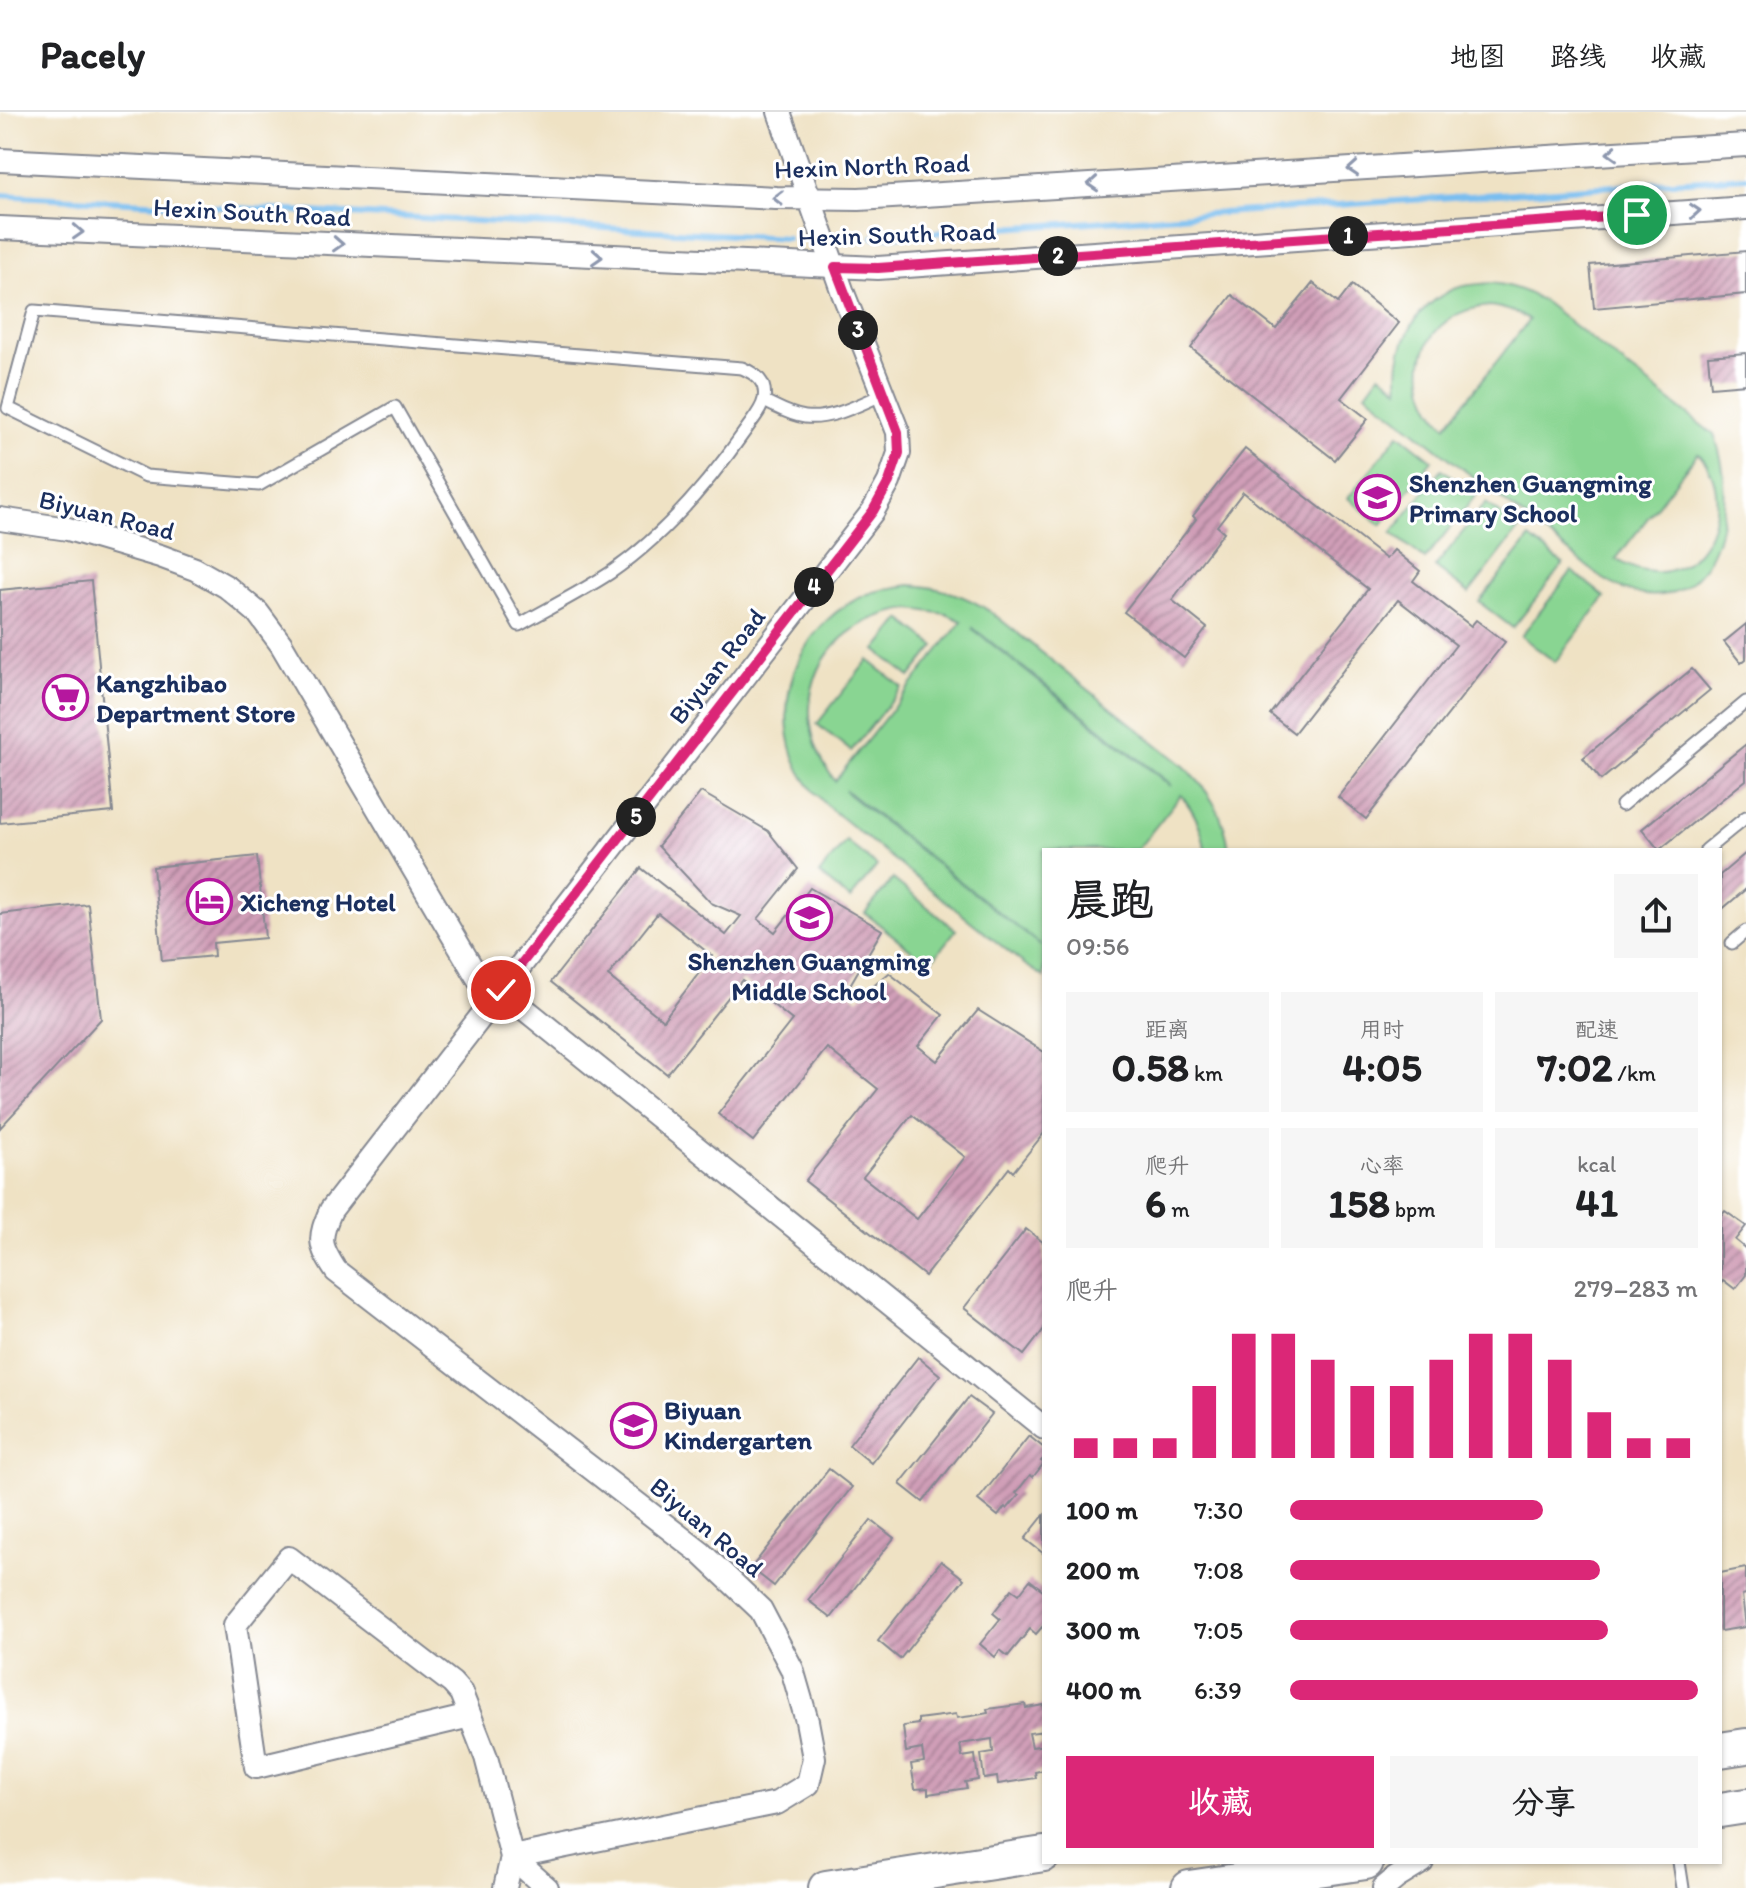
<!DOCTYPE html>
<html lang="zh">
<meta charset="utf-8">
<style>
:root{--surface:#fff;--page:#f6f6f6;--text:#202124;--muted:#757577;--line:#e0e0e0;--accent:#db2777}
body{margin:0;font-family:Itim,"LXGW WenKai TC",sans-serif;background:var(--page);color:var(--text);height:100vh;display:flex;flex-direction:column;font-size:30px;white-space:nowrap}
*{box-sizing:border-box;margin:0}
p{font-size:26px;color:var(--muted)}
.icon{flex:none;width:44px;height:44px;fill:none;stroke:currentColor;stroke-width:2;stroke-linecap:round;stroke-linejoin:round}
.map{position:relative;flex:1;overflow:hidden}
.details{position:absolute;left:1042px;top:736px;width:680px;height:1016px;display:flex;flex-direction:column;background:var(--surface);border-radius:0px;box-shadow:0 2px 6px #0004}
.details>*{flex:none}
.pin{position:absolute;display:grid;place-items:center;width:68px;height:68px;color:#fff;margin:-34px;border:4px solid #fff;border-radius:50%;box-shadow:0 2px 8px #0007}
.km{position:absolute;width:40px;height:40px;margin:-20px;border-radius:50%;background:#222;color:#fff;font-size:22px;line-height:40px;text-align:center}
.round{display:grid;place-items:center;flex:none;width:84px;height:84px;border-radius:0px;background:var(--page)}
.head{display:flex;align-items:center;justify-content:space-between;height:136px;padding:0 24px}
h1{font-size:44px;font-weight:700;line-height:60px}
.metrics{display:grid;grid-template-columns:repeat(3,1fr);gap:12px;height:136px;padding:8px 24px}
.metrics div{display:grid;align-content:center;border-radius:0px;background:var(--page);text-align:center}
.metrics b{font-size:40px;font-weight:700}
.metrics small{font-size:22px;font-weight:400}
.metrics p{font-size:22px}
.chart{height:224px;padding:16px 24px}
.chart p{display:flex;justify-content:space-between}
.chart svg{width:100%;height:144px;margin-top:8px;stroke:var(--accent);stroke-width:6}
.action{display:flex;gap:16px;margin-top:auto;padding:16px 24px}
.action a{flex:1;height:92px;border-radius:0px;background:var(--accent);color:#fff;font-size:32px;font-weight:700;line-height:92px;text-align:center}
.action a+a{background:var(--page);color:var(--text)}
ul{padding:0 24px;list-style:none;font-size:26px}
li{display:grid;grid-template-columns:128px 96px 1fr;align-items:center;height:60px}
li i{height:20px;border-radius:10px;background:var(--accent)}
header{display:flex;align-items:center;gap:48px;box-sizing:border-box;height:112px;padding:0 40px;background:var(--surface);border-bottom:2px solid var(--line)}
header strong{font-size:38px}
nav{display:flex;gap:44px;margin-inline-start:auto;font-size:28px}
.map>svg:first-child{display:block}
</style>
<header>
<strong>Pacely</strong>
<nav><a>地图</a><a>路线</a><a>收藏</a></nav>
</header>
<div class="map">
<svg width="1746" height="1776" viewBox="0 0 1746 1776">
<defs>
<pattern id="building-hatch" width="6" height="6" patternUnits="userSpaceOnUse" patternTransform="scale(2)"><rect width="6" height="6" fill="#d09eb7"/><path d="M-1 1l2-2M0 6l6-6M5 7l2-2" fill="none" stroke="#a88198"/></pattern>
</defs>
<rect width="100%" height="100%" fill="#fff"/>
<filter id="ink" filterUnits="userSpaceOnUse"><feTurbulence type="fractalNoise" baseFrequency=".0125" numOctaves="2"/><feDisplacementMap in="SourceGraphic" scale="16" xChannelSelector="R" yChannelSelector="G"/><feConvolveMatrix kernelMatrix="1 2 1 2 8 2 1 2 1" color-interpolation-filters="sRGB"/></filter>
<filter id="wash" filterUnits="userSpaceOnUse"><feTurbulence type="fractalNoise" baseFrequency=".006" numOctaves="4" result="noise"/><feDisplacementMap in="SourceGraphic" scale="32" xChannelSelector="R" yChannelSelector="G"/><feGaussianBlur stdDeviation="1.8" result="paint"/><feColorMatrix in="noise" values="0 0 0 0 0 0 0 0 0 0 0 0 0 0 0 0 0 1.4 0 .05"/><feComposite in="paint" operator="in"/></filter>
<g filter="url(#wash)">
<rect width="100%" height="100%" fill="#efe2c4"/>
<g fill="#89d592" stroke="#528278" stroke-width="2" fill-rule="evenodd">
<path d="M1492 171C1511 173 1526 179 1543 189L1714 323C1746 404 1704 530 1602 466L1366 281 1380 262 1399 277C1393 236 1415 194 1454 177 1466 172 1479 172 1492 171ZM1490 194C1505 196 1517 200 1529 208L1446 314C1399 267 1423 198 1490 194ZM1698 341C1746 392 1694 497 1616 447Z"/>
<polygon points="1399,322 1432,348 1381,413 1348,386"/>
<polygon points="1442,357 1476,383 1425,447 1392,421"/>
<polygon points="1486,391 1519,417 1469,481 1435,455"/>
<polygon points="1530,426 1563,452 1513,516 1479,490"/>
<polygon points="1572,459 1605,485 1555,550 1521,524"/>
<path d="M910 473C941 475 966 483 991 500L1183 653C1208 677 1225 703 1229 738H1205C1203 717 1194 699 1181 683L1137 738H1044V865L1024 852 833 699C816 684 802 667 794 645 772 580 804 507 868 482 882 477 896 475 910 473ZM911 497 946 502 962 509 835 669C780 595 820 507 911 497ZM973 516 1168 670 1171 674 973 517ZM845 678 1040 833 1041 834 848 682Z"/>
<polygon points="901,507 935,534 910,565 876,538"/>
<polygon points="868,548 902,575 851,639 817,612"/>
<polygon points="846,729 877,754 850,787 819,762"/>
<polygon points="893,767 956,818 929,852 865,801"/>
</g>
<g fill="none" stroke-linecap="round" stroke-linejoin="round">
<g stroke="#79bef0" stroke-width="6">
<polyline points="0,83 787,126"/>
<polyline points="873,125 1746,65"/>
</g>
</g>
<g id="blocks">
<g fill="url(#building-hatch)" fill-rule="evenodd">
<polygon points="1746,139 1746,182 1594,196 1590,153"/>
<polygon points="1313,171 1338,191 1352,173 1399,211 1341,286 1368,307 1335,348 1191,236 1232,183 1276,217"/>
<polygon points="1746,241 1746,272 1711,275 1708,244"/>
<polygon points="1245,337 1386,447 1394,438 1420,459 1413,469 1471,514 1476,508 1505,530 1366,707 1338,685 1456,533 1398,488 1294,621 1270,602 1368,477 1243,380 1217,414 1224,420 1172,488 1207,516 1184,546 1124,500 1196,407 1193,404"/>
<polygon points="91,469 113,700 0,711 0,478"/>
<polygon points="1746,512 1746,547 1741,551 1724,530"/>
<polygon points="1692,557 1710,578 1601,668 1583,646"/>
<polygon points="1746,632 1746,668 1659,738 1642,717"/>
<path d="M701 680 768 719 798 757 758 807 775 820 810 776 882 818 847 878 858 887 889 861 943 903 918 934 937 949 978 898 1044 940V1021L1013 1060 1009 1056 925 1164 805 1069 878 977 827 936 753 1029 718 1002 792 908 742 868 667 962 551 870 641 756 726 823 741 804 711 791 658 734ZM658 801 712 844 663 908 608 864ZM912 1003 965 1045 917 1107 863 1065Z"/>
<polygon points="1746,741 1746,777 1720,799 1720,763"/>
<polygon points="257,744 265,826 213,831 214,844 162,849 153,755"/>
<polygon points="88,792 101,907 0,1016 0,802"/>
<polygon points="1725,1099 1746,1114 1735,1128 1746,1137 1746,1163 1735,1177 1723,1168 1720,1172 1720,1105"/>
<polygon points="1026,1117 1044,1131 1044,1217 1024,1243 964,1196"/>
<polygon points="918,1245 940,1263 871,1351 849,1333"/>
<polygon points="969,1285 992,1302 923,1390 900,1372"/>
<polygon points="1029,1324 1044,1336 1044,1346 1041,1349 1044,1351 1033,1365 1030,1363 1016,1381 1019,1383 1007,1397 1005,1395 998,1404 978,1388"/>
<polygon points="829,1357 852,1375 774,1474 751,1456"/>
<polygon points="1044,1403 1044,1442 1025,1427"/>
<polygon points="871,1408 894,1426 831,1506 808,1488"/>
<polygon points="941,1449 964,1467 900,1547 878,1529"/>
<polygon points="1746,1456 1746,1482 1742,1483 1746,1515 1720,1519 1720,1461"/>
<polygon points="1030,1468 1044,1479 1044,1517 1042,1515 1036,1522 1030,1517 1008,1544 1000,1538 995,1545 980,1532 1000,1507 993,1501 1012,1477 1019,1482"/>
<polygon points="1025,1592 1026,1596 1044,1593 1044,1619 1029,1621 1032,1635 1044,1633 1044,1658 1035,1660 1036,1666 998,1672 997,1665 984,1667 981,1642 993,1640 992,1627 960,1632 962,1645 975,1643 978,1668 965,1670 967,1676 928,1682 928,1676 915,1677 911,1652 924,1650 922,1637 906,1640 903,1614 918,1612 918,1607 956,1602 957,1606 972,1604 988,1601 987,1597"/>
</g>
</g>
</g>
<g filter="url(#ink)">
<use href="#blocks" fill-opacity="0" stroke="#858891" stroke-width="2"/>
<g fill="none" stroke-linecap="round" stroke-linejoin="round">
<defs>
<g id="service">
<path d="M34 199 742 256C756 262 767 270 764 287 762 298 751 310 745 319 708 372 664 424 610 461 581 480 549 496 519 513L395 295 259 373 146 364 8 296Z"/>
<path d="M764 289C777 295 790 303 805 305 832 308 860 292 884 282"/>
<polyline points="1622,693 1746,590"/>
<polyline points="1706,738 1746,705"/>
<polyline points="1732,831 1746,819"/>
<polyline points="1679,1750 1683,1776"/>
</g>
<g id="minor">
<polyline points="0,48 776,86 859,87 1746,33"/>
<polyline points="0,116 878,156 1746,96"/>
<polyline points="0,407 68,417 160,444 195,457 227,475 258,501 281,532 492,890"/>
<polyline points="501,878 1044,1316"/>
<polyline points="470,1604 256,1655 235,1513 289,1446 452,1571 461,1581 486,1645 512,1745 505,1776"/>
<path d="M512 1745 777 1691 808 1672 814 1646 807 1609 792 1557 761 1498 701 1441 336 1159C319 1133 318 1127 331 1098L873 399 889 370 899 341 898 320 843 181 779 0"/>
<polyline points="512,1745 547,1776"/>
<polyline points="1384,1776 1396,1766 1422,1750"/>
</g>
<g id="primary">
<polyline points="1720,1638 1746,1634"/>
<polyline points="1720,1698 1746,1694"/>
<polyline points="826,1776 1044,1742"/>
<polyline points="1189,1776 1366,1750"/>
</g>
</defs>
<use href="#service" stroke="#858891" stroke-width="15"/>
<use href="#minor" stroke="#858891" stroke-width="26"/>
<use href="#primary" stroke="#858891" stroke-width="38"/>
<use href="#service" stroke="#fff" stroke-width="11"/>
<use href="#minor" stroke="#fff" stroke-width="22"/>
<use href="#primary" stroke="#fff" stroke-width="34"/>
</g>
<defs><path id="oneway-chevron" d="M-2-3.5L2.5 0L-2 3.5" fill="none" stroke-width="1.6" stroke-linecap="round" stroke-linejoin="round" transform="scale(2)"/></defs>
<g stroke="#8d97ae">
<use href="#oneway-chevron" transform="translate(1612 41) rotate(177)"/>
<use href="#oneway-chevron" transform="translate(1353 57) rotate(176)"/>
<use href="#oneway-chevron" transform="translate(1093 72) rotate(176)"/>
<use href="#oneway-chevron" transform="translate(778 86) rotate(-179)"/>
<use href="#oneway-chevron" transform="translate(1695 99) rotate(-4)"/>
<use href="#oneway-chevron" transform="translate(78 120) rotate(3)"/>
<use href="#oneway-chevron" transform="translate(338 132) rotate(3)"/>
<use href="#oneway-chevron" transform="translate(597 145) rotate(3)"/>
</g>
</g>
<g fill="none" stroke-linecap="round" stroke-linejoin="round" filter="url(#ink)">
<defs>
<polyline id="route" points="501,878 873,399 889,370 899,341 898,320 835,155 878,156 1637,103"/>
</defs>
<use href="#route" stroke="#fff" stroke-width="16"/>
<use href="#route" stroke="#db2777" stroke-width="10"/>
</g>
<defs>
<symbol id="school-ring" viewBox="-11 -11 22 22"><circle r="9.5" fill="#fff" stroke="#b5179e" stroke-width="1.5"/><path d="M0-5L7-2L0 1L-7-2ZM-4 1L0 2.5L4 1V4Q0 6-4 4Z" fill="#b5179e"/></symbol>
<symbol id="supermarket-ring" viewBox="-11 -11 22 22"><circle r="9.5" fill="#fff" stroke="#b5179e" stroke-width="1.5"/><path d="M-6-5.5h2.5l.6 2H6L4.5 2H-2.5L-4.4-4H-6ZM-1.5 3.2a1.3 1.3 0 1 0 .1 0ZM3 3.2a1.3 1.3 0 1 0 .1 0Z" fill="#b5179e"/></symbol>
<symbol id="hotel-ring" viewBox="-11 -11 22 22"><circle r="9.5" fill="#fff" stroke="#b5179e" stroke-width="1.5"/><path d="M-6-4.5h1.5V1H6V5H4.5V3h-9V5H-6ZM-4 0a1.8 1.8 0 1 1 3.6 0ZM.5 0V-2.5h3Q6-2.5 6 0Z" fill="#b5179e"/></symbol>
</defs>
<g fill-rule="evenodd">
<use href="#school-ring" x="1352" y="360" width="51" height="51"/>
<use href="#supermarket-ring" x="40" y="560" width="51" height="51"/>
<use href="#hotel-ring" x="184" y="764" width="51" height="51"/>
<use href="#school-ring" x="784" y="780" width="51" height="51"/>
<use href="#school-ring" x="608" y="1288" width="51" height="51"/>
</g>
<g text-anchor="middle" stroke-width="6" stroke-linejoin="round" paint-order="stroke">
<g font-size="26" fill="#1b2f5e" stroke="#fff">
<text transform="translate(872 54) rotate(-2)" y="9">Hexin North Road</text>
<text transform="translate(252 100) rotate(3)" y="9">Hexin South Road</text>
<text transform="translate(897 122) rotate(-2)" y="9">Hexin South Road</text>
<text transform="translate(107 403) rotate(14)" y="9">Biyuan Road</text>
<text transform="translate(717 554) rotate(-52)" y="9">Biyuan Road</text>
<text transform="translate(707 1415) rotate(40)" y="9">Biyuan Road</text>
</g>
<g font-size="26" font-weight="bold" fill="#1b2f5e" stroke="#fff" text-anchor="start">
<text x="1409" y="380">Shenzhen Guangming<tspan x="1409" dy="30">Primary School</tspan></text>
<text x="96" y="580">Kangzhibao<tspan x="96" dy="30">Department Store</tspan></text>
<text x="240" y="799">Xicheng Hotel</text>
<text x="809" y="858" text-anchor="middle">Shenzhen Guangming<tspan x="809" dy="30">Middle School</tspan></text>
<text x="664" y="1307">Biyuan<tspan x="664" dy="30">Kindergarten</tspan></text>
</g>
</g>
</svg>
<div class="pin" style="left:1637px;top:103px;background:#1e9e55"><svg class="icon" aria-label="arrive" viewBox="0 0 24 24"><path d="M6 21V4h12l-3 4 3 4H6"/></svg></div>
<div class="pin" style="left:501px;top:878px;background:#d93025"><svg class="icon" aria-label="check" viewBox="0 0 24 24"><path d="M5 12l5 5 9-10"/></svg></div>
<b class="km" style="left:1348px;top:124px">1</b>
<b class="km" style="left:1058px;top:144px">2</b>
<b class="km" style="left:858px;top:218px">3</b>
<b class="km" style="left:814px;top:475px">4</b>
<b class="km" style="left:636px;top:705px">5</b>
<section class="details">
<div class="head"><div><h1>晨跑</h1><p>09:56</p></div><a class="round"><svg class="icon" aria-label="share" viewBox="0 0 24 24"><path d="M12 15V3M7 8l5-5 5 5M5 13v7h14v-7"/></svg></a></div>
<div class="metrics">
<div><p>距离</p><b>0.58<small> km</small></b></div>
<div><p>用时</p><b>4:05</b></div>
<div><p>配速</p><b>7:02<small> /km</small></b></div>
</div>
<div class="metrics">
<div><p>爬升</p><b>6<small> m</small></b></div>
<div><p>心率</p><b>158<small> bpm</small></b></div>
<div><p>kcal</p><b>41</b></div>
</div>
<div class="chart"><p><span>爬升</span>279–283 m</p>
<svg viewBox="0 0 160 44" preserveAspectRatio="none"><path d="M5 44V38M15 44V38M25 44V38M35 44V22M45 44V6M55 44V6M65 44V14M75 44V22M85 44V22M95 44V14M105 44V6M115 44V6M125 44V14M135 44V30M145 44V38M155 44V38"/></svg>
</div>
<ul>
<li><b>100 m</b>7:30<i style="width:62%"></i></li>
<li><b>200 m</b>7:08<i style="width:76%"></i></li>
<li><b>300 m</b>7:05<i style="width:78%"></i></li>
<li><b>400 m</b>6:39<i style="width:100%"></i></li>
</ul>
<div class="action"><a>收藏</a><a>分享</a></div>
</section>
</div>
